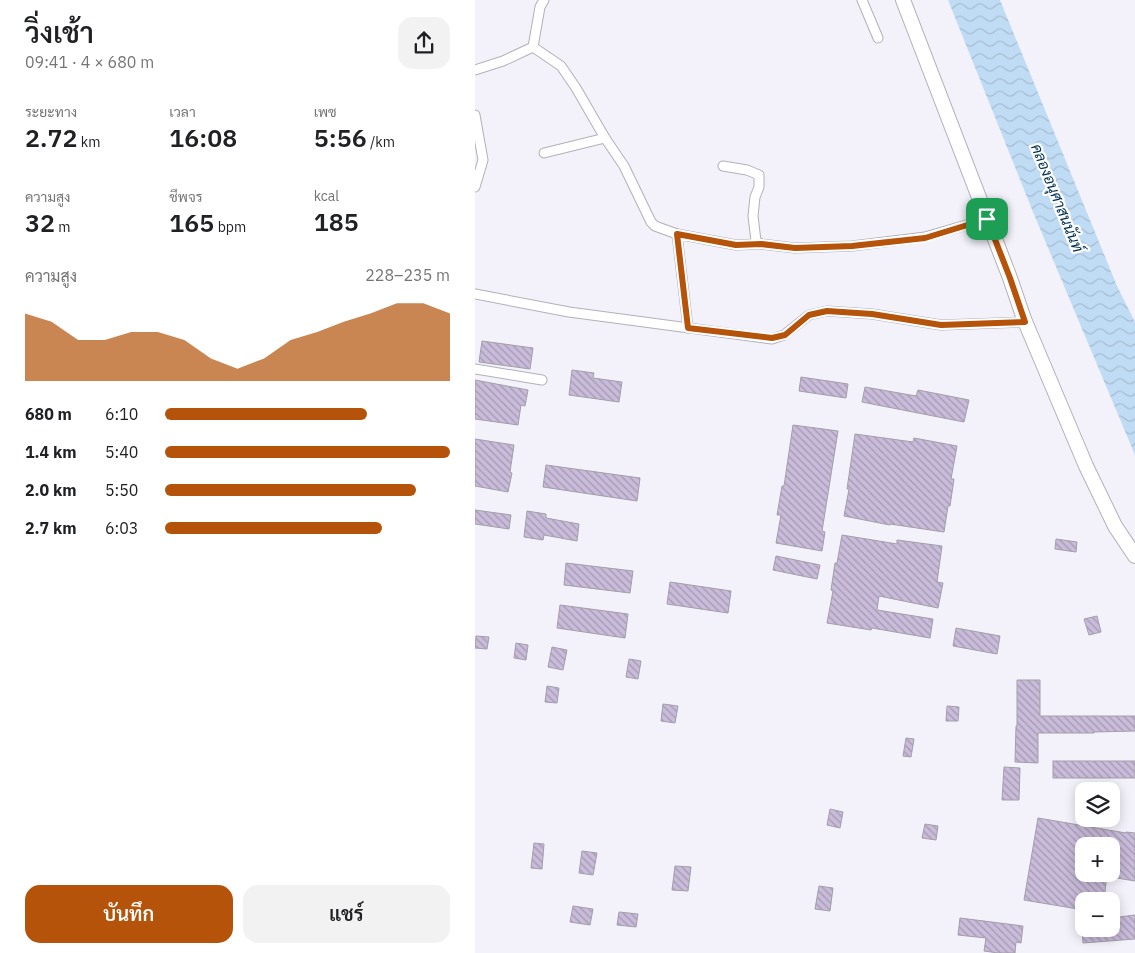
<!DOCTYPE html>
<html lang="th">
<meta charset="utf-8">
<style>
:root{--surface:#fff;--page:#f2f2f2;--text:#202124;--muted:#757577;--accent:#b45309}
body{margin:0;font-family:"IBM Plex Sans",Sarabun,sans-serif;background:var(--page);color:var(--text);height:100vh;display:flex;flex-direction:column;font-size:19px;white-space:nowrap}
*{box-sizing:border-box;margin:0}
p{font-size:16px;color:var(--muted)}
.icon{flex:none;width:28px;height:28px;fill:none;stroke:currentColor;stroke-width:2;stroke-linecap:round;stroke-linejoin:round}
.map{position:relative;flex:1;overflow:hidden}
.side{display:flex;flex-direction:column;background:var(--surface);width:475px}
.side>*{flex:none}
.buttons{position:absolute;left:600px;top:782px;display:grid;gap:10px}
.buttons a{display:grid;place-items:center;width:45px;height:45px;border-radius:10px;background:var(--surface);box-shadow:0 2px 12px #0003;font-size:25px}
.pin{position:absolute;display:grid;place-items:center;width:42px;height:42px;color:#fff;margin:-21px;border-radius:10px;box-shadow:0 2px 8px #0006}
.round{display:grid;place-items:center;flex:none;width:52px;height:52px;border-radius:15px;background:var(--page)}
.headline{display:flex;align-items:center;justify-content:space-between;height:85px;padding:0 25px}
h1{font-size:28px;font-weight:600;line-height:38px}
.stats{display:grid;grid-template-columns:repeat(3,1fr);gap:8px;height:85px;padding:5px 25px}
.stats div{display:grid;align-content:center}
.stats b{font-size:25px;font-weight:600}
.stats small{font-size:14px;font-weight:400}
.stats p{font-size:14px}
.chart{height:140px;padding:10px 25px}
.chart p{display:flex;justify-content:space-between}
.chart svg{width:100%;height:90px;margin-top:5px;fill:var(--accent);opacity:.7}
.action{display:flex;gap:10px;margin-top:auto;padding:10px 25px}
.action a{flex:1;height:58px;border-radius:15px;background:var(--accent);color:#fff;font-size:20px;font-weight:600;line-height:58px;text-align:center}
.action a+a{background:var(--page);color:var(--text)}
ul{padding:0 25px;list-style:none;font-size:16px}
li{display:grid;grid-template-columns:80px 60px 1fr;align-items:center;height:38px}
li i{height:12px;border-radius:6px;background:var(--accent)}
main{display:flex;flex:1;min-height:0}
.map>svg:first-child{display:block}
</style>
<main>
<section class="side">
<div class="headline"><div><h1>วิ่งเช้า</h1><p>09:41 · 4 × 680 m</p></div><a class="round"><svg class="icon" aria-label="share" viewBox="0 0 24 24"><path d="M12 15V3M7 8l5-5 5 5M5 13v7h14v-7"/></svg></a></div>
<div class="stats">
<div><p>ระยะทาง</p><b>2.72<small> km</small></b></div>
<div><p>เวลา</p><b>16:08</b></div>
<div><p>เพซ</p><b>5:56<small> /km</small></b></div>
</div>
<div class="stats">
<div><p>ความสูง</p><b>32<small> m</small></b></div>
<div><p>ชีพจร</p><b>165<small> bpm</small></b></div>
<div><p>kcal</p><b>185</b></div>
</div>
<div class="chart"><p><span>ความสูง</span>228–235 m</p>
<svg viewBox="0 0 160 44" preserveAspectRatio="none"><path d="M0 44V11L10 15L20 24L30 24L40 20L50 20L60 24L70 33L80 38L90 33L100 24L110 20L120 15L130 11L140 6L150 6L160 11V44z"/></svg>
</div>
<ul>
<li><b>680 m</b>6:10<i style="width:71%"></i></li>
<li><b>1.4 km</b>5:40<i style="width:100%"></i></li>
<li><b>2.0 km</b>5:50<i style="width:88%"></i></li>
<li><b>2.7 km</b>6:03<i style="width:76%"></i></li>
</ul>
<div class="action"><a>บันทึก</a><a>แชร์</a></div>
</section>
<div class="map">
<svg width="660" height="953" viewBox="0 0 660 953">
<defs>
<pattern id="water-waves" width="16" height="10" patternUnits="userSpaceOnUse" patternTransform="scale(1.25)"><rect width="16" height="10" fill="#c0dcf5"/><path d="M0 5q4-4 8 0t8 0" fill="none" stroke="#a5bdd2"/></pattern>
<pattern id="building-back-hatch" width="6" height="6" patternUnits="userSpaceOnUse" patternTransform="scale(1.25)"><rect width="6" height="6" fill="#c9bbda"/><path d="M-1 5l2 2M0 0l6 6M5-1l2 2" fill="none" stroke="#a498b1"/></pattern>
</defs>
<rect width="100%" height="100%" fill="#f3f1fa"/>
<polygon fill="url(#water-waves)" points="473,0 525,0 642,286 660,322 660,455 558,212"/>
<g fill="url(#building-back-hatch)" stroke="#a29fa7">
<polygon points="7,341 58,348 55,369 4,362"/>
<polygon points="97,370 119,373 118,378 147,382 144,402 94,395"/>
<polygon points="326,377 373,384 371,398 324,391"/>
<polygon points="0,380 53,390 50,406 46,405 43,425 0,419"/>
<polygon points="390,387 441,396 443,390 494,400 489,422 387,402"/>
<polygon points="318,425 363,431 347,531 350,532 347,551 301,543 306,515 302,515 307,486 309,486"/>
<polygon points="380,434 438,442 439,438 482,446 476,479 479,479 475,506 473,506 469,532 415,524 415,525 369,516 374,489 372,489"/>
<polygon points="0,439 39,445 35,472 37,473 33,492 0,486"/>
<polygon points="71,465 165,478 162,501 68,487"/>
<polygon points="0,510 36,515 34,529 0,524"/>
<polygon points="52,511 71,514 71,518 104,524 102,541 69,535 68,540 49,537"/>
<polygon points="367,535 422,544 422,540 467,546 462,582 468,583 463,608 404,596 402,610 458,619 455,638 397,628 396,630 352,623 358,591 356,590 360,563 362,563"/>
<polygon points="581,539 602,542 601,552 580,549"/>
<polygon points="301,556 345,565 342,579 298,570"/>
<polygon points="91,563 158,571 155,593 89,585"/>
<polygon points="195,582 256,591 253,613 192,604"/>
<polygon points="85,605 153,614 150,638 82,628"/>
<polygon points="622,616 626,632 614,635 609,619"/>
<polygon points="481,628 525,636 522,654 478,646"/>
<polygon points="1,636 14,637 12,649 0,648"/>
<polygon points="41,643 53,645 51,660 39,658"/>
<polygon points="77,647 92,650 88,670 73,667"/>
<polygon points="154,659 166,661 163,679 151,677"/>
<polygon points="542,680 565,680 565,716 660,716 660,731 619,732 619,733 563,733 563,763 540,762 541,726 542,726"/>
<polygon points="72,686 84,688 82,703 70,702"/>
<polygon points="188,704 203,706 200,723 186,721"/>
<polygon points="472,706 484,707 483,721 471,721"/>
<polygon points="431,738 439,739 436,757 428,756"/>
<rect x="578" y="761" width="82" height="17"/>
<polygon points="529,767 545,768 544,800 527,800"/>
<polygon points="355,809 368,812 365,828 352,825"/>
<polygon points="563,818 651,833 651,832 660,833 660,881 636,877 636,846 609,846 609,874 632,874 629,901 609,901 609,910 549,900"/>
<polygon points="450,824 463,826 461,840 447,838"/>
<polygon points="59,843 69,844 67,869 56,868"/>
<polygon points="107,851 122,853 118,875 104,873"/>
<polygon points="200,866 216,867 213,891 197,890"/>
<polygon points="344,886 358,888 355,911 340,909"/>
<polygon points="98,906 118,909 115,925 95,922"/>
<polygon points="144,912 163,914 161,927 142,925"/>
<polygon points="660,915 660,939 608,943 607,929 645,929 644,917"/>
<polygon points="485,918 548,926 546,943 541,942 540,953 523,953 509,951 511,938 483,935"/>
</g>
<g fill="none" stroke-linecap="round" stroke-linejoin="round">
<defs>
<g id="street">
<polyline points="387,0 403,38"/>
<polyline points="58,47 86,66 101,88 130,138 149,166 176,222 180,226 202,234 213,328"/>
<polyline points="0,70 28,61 58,47 65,7 69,0"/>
<polyline points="0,115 8,160 0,187"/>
<polyline points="69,153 130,138"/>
<polyline points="248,166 272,170 284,175 284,187 280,197 278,216 281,241 286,244 320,248 377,246 450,237 512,219"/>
<polyline points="202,234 261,245 286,244"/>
<polyline points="0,294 94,312 297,339 309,335 334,315 352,311 397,314 466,325 550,322"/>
<polyline points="0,369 67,380"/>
</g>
<polyline id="secondary" points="428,0 535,278 549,319 611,466 640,526 660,556"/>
</defs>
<use href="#street" stroke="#b2b0b9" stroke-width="11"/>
<use href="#secondary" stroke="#b2b0b9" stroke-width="16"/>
<use href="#street" stroke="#fff" stroke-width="9"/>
<use href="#secondary" stroke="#fff" stroke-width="14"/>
</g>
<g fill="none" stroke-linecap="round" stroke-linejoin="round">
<defs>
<polygon id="route" points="512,219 535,278 550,322 466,325 397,314 352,311 334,315 310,335 297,338 213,328 202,234 261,245 286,244 320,248 377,246 450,238"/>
</defs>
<use href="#route" stroke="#fff" stroke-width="10"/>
<use href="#route" stroke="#b45309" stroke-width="6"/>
</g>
<g text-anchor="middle" stroke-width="4.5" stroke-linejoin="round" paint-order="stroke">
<g font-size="15" font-style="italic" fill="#002f4f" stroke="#fff">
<text transform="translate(582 198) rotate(68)" y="5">คลองอนุศาสนนันท์</text>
</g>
</g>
</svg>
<div class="buttons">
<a><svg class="icon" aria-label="layers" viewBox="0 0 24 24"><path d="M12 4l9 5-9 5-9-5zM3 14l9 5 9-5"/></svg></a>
<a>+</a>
<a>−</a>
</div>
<div class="pin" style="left:512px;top:219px;background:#1e9e55"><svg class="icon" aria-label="arrive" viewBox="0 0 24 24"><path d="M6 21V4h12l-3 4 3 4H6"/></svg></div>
</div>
</main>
